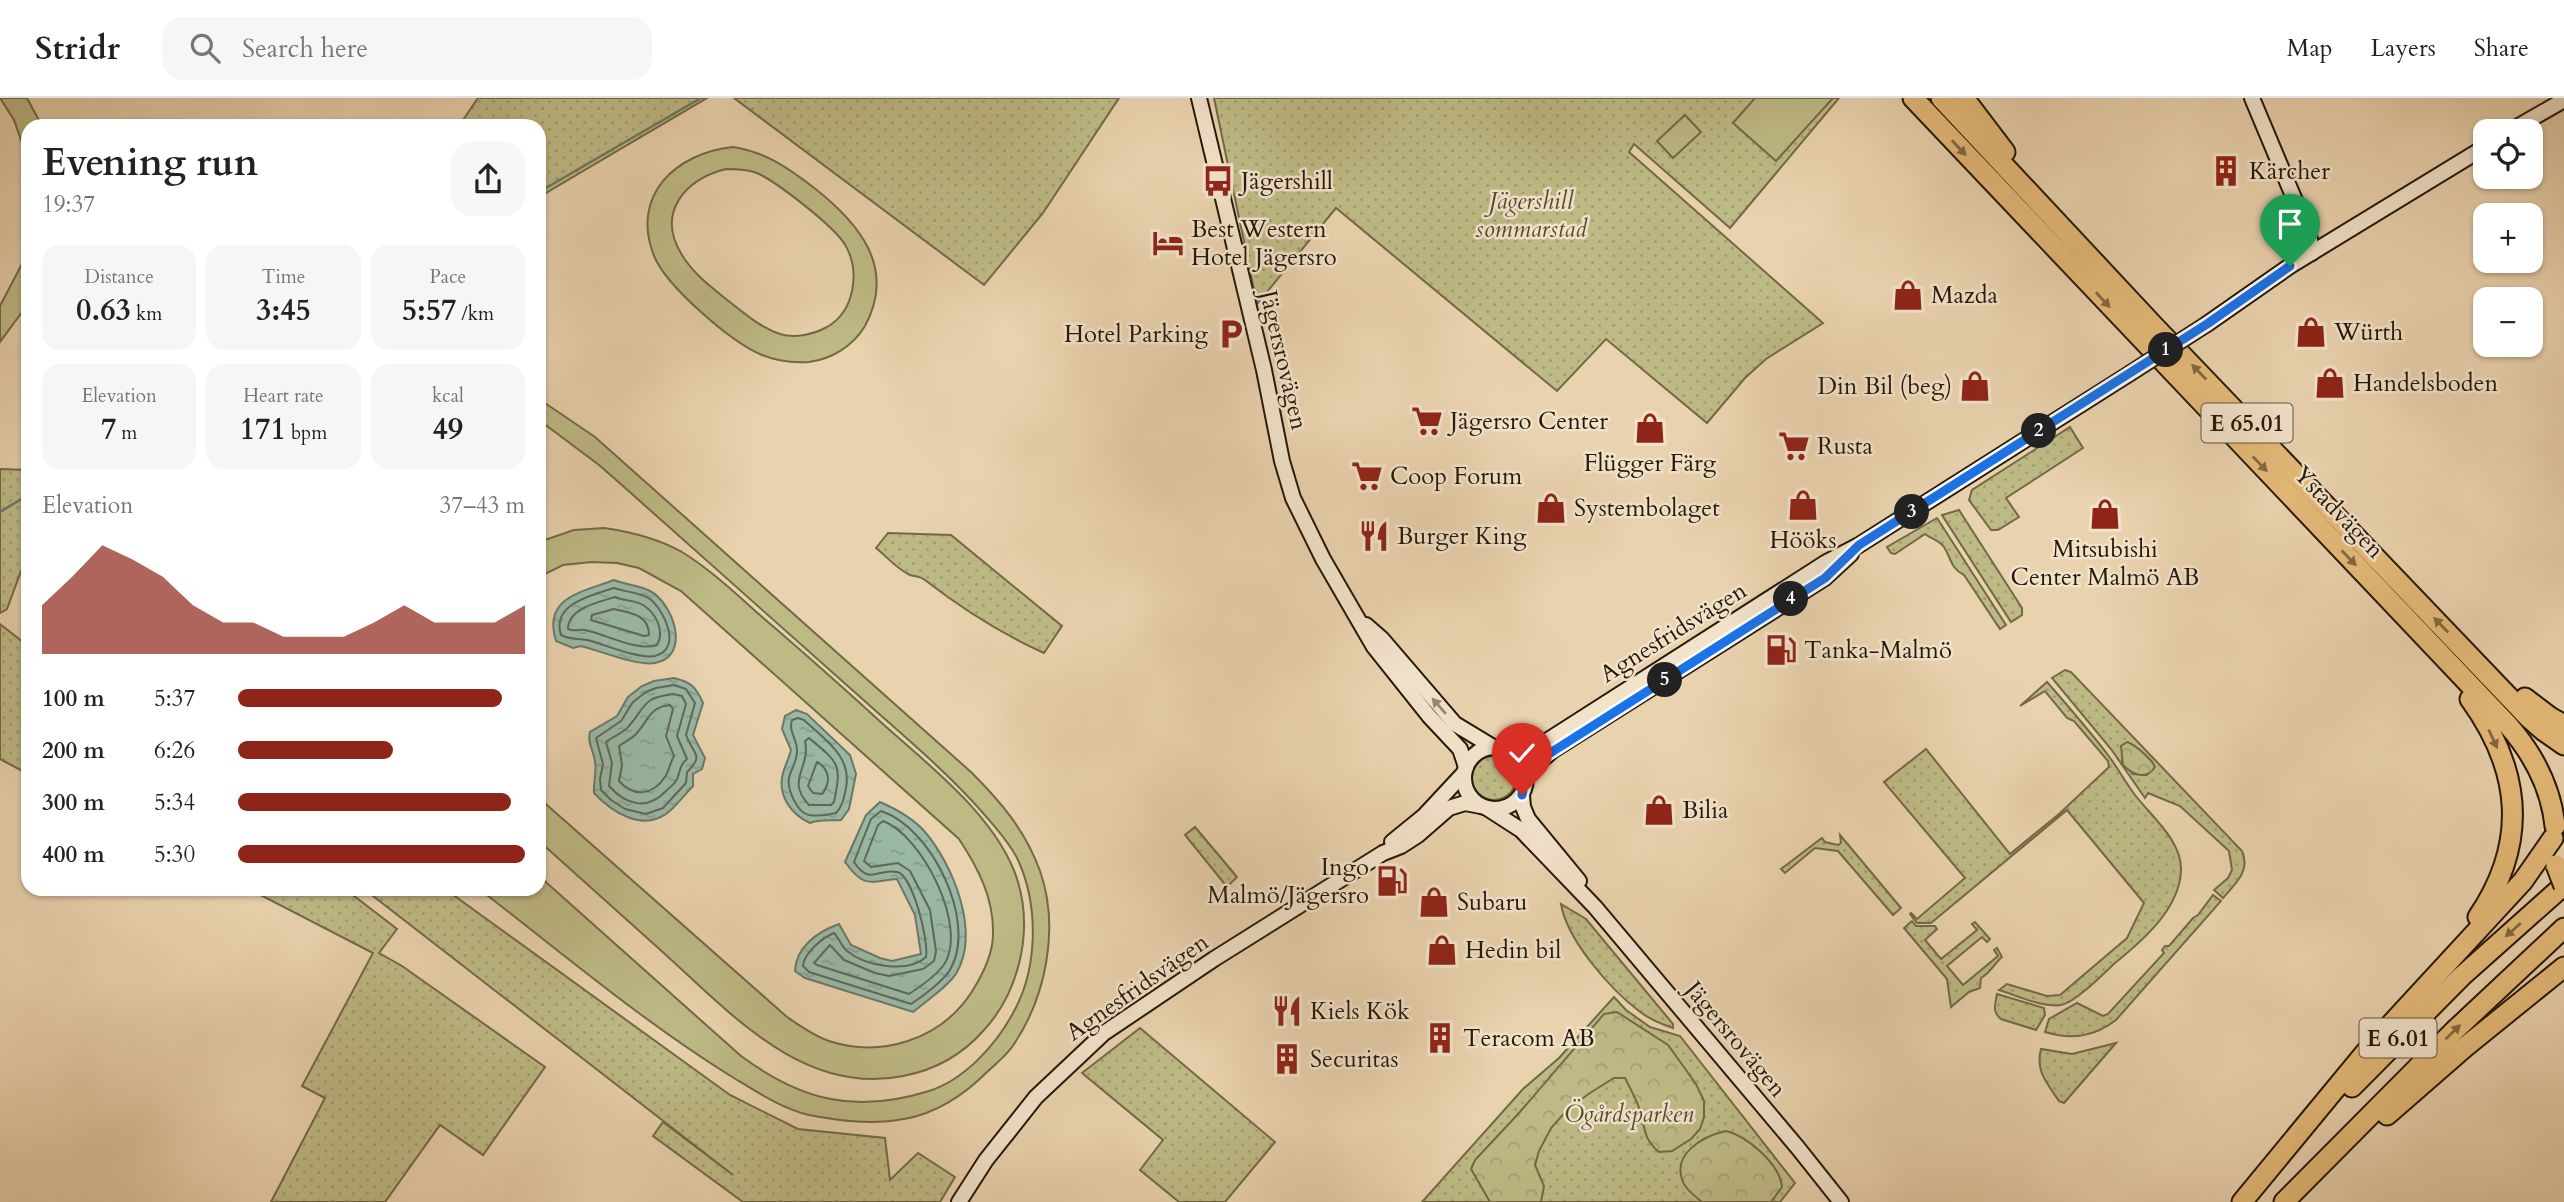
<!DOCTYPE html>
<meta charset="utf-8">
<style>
:root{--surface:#fff;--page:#f6f6f6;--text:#222;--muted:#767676;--line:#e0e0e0;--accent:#8f2418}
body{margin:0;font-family:Cardo,serif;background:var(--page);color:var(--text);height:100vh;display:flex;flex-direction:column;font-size:26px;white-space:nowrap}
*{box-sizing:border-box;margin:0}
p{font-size:23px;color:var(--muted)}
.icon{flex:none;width:38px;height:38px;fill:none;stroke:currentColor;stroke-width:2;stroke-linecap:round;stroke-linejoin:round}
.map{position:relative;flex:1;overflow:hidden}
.details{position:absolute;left:21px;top:21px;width:525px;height:777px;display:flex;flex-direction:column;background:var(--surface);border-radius:21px;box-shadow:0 2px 5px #0004}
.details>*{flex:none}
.tools{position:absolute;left:2473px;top:21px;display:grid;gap:14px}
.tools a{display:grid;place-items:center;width:70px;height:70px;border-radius:14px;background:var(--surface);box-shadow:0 2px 5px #0004;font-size:35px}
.pin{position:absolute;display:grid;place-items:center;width:60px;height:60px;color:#fff;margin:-72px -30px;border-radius:50% 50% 50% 0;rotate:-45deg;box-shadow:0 0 7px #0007}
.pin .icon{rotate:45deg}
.km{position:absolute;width:35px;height:35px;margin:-18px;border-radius:50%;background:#222;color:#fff;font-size:19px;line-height:35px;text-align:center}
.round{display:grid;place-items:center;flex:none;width:74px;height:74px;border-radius:21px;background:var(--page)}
.overview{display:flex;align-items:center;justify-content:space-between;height:119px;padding:0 21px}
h1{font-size:38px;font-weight:700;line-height:52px}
.figures{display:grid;grid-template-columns:repeat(3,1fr);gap:10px;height:119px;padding:7px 21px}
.figures div{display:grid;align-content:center;border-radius:18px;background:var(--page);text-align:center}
.figures b{font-size:30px;font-weight:700}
.figures small{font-size:19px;font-weight:400}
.figures p{font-size:19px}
.chart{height:196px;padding:14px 21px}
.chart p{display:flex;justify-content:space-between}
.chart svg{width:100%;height:126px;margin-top:7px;fill:var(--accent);opacity:.7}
ul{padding:0 21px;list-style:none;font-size:23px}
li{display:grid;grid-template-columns:112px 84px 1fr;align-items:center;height:52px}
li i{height:18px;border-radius:9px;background:var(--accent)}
header{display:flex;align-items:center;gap:42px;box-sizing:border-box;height:98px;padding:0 35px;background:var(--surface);border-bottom:2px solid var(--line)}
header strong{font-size:33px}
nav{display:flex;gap:38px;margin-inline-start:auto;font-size:24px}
.search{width:490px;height:63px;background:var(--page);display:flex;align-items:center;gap:18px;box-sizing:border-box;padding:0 24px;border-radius:21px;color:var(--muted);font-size:26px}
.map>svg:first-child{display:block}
</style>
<header>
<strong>Stridr</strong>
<div class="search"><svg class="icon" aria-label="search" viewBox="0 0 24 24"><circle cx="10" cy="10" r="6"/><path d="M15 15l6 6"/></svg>Search here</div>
<nav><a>Map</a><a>Layers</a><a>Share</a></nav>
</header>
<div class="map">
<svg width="2564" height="1104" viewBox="0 0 2564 1104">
<defs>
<pattern id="green-dots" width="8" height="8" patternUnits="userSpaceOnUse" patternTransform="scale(1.75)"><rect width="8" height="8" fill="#beba85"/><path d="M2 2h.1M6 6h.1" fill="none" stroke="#a39f72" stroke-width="1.8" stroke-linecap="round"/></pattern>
<pattern id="forest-crowns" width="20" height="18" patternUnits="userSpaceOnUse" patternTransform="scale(1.75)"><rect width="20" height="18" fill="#beba85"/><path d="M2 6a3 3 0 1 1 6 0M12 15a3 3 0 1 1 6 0" fill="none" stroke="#a39f72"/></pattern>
<pattern id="water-ripples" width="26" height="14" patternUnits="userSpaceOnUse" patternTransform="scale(1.75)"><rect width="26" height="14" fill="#99b8a5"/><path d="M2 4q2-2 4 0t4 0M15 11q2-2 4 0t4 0" fill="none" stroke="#849d8d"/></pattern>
</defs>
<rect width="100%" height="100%" fill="#e9d2ae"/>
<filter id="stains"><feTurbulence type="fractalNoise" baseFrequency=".00286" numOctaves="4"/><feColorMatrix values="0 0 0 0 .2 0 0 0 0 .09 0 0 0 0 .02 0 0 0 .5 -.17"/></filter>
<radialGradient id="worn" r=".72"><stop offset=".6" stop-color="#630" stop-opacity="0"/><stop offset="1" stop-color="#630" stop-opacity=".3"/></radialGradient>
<g fill="url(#green-dots)" stroke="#726947" stroke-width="2" fill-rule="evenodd">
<polygon points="478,0 707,0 539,99 539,28 459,28"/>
<polygon points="734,0 1119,0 1043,115 984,187"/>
<polygon points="1214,0 1839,0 1730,130 1634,46 1629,54 1823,225 1766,261 1745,280 1707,325 1606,241 1557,293 1336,110 1257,206"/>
<polygon points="2070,329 2083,350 2006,400 2019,419 1998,432 1991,432 1969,402 1972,392"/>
<polygon points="0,371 28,372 28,454 7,511 0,515"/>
<polygon points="1959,412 2022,510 2022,517 2011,524 1942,417"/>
<path d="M1937 420 2006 527 2000 531 1964 477C1951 471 1951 460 1944 449 1939 442 1931 441 1925 436L1895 456 1891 455 1887 449Z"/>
<path d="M888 435 951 437 1062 528 1044 555C1002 536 961 510 925 482 920 478 916 479 910 477 898 472 886 458 876 450Z"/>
<polygon points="0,526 28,548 28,676 0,661"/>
<path d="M2065 572 2071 574 2242 753C2251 773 2235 786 2223 800L2214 792 2228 780 2232 772 2229 753 2180 708 2148 695 2145 700 2111 651 2052 580ZM2140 652 2153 665 2147 677 2133 676 2122 663 2123 657Z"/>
<path d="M2047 584C2068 608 2089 632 2108 657 2118 670 2125 684 2135 697 2152 719 2182 743 2181 772 2180 811 2142 843 2115 865 2103 876 2076 904 2061 907 2042 910 2016 897 1999 892L2007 886 2047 898 2060 897 2127 840 2144 805 2067 712 1931 825H1917L1910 816 1911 815 1917 821 1965 780 1884 684 1926 651 2010 756 2059 716 2109 669 2108 663 2074 623 2067 620 2045 593 2020 608Z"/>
<circle cx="1494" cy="680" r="22"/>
<polygon points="1195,729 1237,779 1227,789 1185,737"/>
<polygon points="1840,737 1901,810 1893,817 1838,753 1815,750 1785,775 1781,771 1822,740 1825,744 1838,747 1841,745"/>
<polygon points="249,791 345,791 397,831 379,855 402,868 545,969 483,1057 440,1027 385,1104 271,1104 325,1000 302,988 373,855"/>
<polygon points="364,791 445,791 730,997 798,1031 885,1040 890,1082 918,1055 955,1079 940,1104 743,1104 653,1038 663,1024 733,1077"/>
<path d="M2213 797 2221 803 2116 922C2094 939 2072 942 2045 934L2049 921 2077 905 2103 918 2108 916 2164 855 2162 852 2165 848H2169L2193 820 2198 817Z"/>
<path d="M1561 806 1586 821 1673 926V930C1661 926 1649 921 1639 913 1610 891 1567 842 1561 806Z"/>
<path d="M1912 823 1916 828H1935L1937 831 1925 842 1941 861 1977 832 1972 826 1975 824 1990 841 1987 844 1982 839 1947 868 1963 887 1998 858 1994 852 1997 850 2002 859C1994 866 1990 875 1981 880L1980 890 1969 894 1951 909 1947 881 1904 830Z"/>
<path d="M1997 896 2044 910 2045 917 2036 932 2001 921C1992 914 1995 907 1997 896Z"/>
<polygon points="1614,899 1626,912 1650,929 1680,938 1795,1085 1780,1104 1422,1104 1523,991 1559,960"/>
<polygon points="1140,930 1275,1044 1225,1104 1179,1104 1140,1072 1163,1042 1082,975"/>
<path d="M2116 945 2064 1005 2059 1003C2047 985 2035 973 2041 951L2072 956Z"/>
</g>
<g fill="url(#forest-crowns)" stroke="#726947" stroke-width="2">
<path d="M2127 644C2136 647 2152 662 2155 669 2146 683 2132 676 2123 667L2121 648Z"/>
<path d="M1617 914 1668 947 1696 986 1704 1003V1019L1700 1031 1691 1041 1672 1053 1659 1054C1646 1043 1645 1035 1642 1019 1639 1006 1631 992 1625 980H1614L1590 995 1568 1011 1551 1030 1539 1053 1535 1067 1544 1088 1541 1104H1490L1471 1071 1475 1062 1519 1015 1604 916Z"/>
<path d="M1726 1033C1747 1038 1780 1066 1782 1089L1771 1104H1702C1696 1099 1686 1092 1683 1084 1671 1056 1703 1038 1726 1033Z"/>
</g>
<g fill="#beba85" stroke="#726947" stroke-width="2" fill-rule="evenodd">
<polygon points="0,0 27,0 42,28 28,28 28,62 14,22"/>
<polygon points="1755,0 1833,0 1776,63 1733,25"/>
<polygon points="1685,17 1701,34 1673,60 1657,43"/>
<path d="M733 49C765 54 787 69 813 89 858 124 897 169 865 228 853 248 832 261 809 264 793 265 776 263 762 257 731 244 667 189 654 158 630 97 676 55 733 49ZM726 71C736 71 747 71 757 75 777 84 832 127 844 145 861 172 855 213 827 229 814 236 795 241 780 236 762 230 746 217 731 205 714 191 694 177 682 157 656 116 684 81 726 71Z"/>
<polygon points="28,141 28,206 0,244 0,208 24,162"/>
<path d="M539 301 595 339 971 674C1001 704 1025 732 1040 773 1060 830 1046 900 1012 949 1005 959 994 967 986 975 964 997 935 1016 904 1021 872 1027 840 1023 809 1017 780 1010 754 992 729 977 641 922 561 854 479 791H539V778L741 958C802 1003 856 1016 929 993 964 982 996 947 1013 915 1038 871 1039 808 1018 762 1010 745 995 729 983 715 948 675 907 641 868 606 778 526 689 446 599 367L539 322Z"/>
<path d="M604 430C632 434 657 440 682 454 716 475 745 505 775 530 812 562 848 594 884 627 931 669 1000 722 1018 784 1033 834 1019 894 984 932 963 956 935 972 903 978 805 998 732 917 666 857 624 819 581 781 539 743V700L787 919C800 928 814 938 829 943 881 960 940 942 971 895 982 878 993 857 993 836 994 800 978 770 959 741L681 493 639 470 617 465 592 464 563 467 539 479V444L574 432Z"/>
</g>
<g fill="url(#water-ripples)" stroke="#6b7867" stroke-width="2">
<path d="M614 482C626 487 639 487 650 493 673 505 692 558 655 565 636 568 601 553 581 548L573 550 556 543C542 499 583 494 614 482Z"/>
<path d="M674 580C691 584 696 589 703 605L693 637 705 660 702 671 693 676V688C685 696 676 709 666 716 641 733 612 714 594 695 593 685 597 673 595 664 594 653 587 646 590 634L617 618 628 599 642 588 654 583Z"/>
<path d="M796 612 807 616 850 657 856 676 849 711 841 722C831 723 819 721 810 725 792 717 779 699 782 680 783 671 789 661 791 652L782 631 785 618Z"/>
<path d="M880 704C896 711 913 720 925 734 953 767 980 833 957 874 950 887 925 904 913 914L805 880 795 873C796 849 817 834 839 826L851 847 880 860 892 863 921 856 915 817 897 781C868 784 864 790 845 764L866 717Z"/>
</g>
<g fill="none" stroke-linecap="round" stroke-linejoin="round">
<g stroke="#5f6857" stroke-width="2">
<path d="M614 490C625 494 640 494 650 501 664 512 683 551 655 558 637 561 604 546 587 542 577 540 571 542 561 537 551 506 592 497 614 490Z"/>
<path d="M615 499C624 503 635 502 643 507 656 515 665 533 657 547 638 554 605 536 585 532 578 531 575 534 568 531 568 510 599 504 615 499Z"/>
<path d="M614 511C630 515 649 516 649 537L644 538 591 522 592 517Z"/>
<path d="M674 587 686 591 695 605 686 637C693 657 705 656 687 674L686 685 663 710 646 716 625 711 611 702 601 692 600 681 603 666 596 640 621 623 633 604 646 594 656 590Z"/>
<path d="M673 596 682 598 686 606 677 638 687 661C679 668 681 672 677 681 676 685 669 690 666 693 647 713 626 707 609 688L612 665 606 644C613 638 624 635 629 628 647 607 642 600 673 596Z"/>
<path d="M670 607 673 611 666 638 674 658C670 665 669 673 665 679 653 697 634 700 619 683L622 667 619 648C624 644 632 641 637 635 649 621 650 609 670 607Z"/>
<path d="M798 620 804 622C825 642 852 658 846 690 844 699 843 708 836 715 828 717 816 718 809 717 797 715 787 691 789 680 791 671 797 663 797 654 798 642 788 634 792 622Z"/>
<path d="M809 640C839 665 842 666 834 704L831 707H809C785 681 811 671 805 643Z"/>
<path d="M817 664C830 671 831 685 822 696L813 695 808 688Z"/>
<path d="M881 713C931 729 977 822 951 870 946 881 922 899 911 906L809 874 803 868C804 855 822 840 834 835 839 840 841 848 847 853 865 868 908 876 926 859 929 844 913 777 897 774 877 770 870 788 854 764L871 721Z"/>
<path d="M883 723C922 737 970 831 943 868 935 878 920 889 909 896L817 867 814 865 830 847 844 862 875 875 889 878 923 871 934 863 936 853 930 812 910 773 898 765 871 769 864 763 878 727Z"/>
</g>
<g stroke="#6b7867" stroke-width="2.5">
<polyline points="539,94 701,0"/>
<polyline points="0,414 28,397"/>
</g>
<defs>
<g id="secondary">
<polyline points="1199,0 1264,272 1282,363 1293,400 1323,461 1374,549 1429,618 1460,651 1466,669"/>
<polyline points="2252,0 2309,136 2312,155"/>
<polyline points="2510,33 2564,2"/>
<polyline points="2207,226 2290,168 2485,49"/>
<polyline points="1366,527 1382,541 1455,626 1493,649"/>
<circle cx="1495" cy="680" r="31"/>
<polyline points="1510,653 1529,650 1542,646 1825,465 1859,447 2129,276"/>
<polyline points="1526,676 1552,653 1825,480 1851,456"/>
<polyline points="1522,697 1523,709 1528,721 1579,783"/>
<polyline points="1487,710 1521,732 1595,809 1798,1050 1841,1104"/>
<polyline points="1392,744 1424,718 1464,675"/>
<polyline points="959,1104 986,1062 1036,999 1104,935 1214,861 1383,755 1401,748 1418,737 1449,710 1465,705 1481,708"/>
</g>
<g id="highway">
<path d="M1913 0 2508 627C2534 657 2551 689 2555 728"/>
<polyline points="1941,0 2154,228 2528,619 2544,633 2564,647"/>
<polyline points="1964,0 2005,54"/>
<polyline points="2525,600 2550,619 2564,627"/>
<path d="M2470 601C2522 673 2528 745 2478 819"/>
<polyline points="2352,989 2462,878 2564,787"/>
<polyline points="2387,1017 2465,949 2564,869"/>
<polyline points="2242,1104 2369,950 2523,783 2553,740"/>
<polyline points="2284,1104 2454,933 2564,830"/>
</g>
</defs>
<use href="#secondary" stroke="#251809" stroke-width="18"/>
<use href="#highway" stroke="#251809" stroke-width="23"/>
<use href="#secondary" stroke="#f1e2ca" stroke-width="14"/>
<use href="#highway" stroke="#e4b977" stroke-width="19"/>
<defs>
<polyline id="secondary-bridge" points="2129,276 2207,226"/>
<polyline id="highway-bridge" points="2556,767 2564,788"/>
</defs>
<use href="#secondary-bridge" stroke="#251809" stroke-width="18" stroke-linecap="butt"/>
<use href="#highway-bridge" stroke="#251809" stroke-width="23" stroke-linecap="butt"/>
<use href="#secondary-bridge" stroke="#f1e2ca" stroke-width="14"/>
<use href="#highway-bridge" stroke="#e4b977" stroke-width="19"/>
</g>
<defs><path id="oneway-solid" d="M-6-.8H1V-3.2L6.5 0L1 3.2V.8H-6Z" transform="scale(1.75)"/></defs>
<g fill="#846840">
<use href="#oneway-solid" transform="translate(1959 50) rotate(47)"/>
<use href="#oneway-solid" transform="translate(2103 202) rotate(47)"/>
<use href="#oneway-solid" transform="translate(2199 274) rotate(-134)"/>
<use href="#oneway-solid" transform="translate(2260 366) rotate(46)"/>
<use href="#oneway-solid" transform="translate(2349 460) rotate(46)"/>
<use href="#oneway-solid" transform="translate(2441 527) rotate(-134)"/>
<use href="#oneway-solid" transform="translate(2493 641) rotate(65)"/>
<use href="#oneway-solid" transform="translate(2513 832) rotate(138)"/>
<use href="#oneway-solid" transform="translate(2453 934) rotate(-44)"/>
</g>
<use fill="#958773" href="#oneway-solid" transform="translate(1439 608) rotate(-131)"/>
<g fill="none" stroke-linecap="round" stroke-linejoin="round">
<defs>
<polyline id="route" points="1522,697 1526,676 1544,659 1825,480 1859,447 2207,226 2290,168"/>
</defs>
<use href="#route" stroke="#fff" stroke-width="14"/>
<use href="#route" stroke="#1a73e8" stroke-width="9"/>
</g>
<defs>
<symbol id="building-bare" viewBox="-9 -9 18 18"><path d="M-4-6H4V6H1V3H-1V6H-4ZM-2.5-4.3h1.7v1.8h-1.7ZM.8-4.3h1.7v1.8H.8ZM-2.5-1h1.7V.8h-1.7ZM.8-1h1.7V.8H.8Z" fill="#8f2418" stroke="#f1e2ca" stroke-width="2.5" paint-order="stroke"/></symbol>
<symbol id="bus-bare" viewBox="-9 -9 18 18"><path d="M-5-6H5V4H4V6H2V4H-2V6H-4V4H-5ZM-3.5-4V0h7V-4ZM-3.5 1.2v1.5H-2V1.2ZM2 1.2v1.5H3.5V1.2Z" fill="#8f2418" stroke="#f1e2ca" stroke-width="2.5" paint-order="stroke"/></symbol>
<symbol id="hotel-bare" viewBox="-9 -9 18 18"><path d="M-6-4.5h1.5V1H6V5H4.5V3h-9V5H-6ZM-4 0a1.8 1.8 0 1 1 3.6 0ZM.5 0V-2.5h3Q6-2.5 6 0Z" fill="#8f2418" stroke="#f1e2ca" stroke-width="2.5" paint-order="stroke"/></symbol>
<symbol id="shop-bare" viewBox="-9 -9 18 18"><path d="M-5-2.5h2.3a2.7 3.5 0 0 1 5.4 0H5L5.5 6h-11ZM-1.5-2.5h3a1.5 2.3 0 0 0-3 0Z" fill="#8f2418" stroke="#f1e2ca" stroke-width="2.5" paint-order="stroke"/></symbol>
<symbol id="parking-bare" viewBox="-9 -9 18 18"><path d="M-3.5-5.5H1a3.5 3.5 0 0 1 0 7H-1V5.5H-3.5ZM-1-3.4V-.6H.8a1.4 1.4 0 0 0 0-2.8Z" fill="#8f2418" stroke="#f1e2ca" stroke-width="2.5" paint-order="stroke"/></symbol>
<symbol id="supermarket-bare" viewBox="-9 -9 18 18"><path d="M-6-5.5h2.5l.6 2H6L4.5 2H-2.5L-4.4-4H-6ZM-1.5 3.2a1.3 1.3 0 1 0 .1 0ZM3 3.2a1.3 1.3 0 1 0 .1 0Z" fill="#8f2418" stroke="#f1e2ca" stroke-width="2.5" paint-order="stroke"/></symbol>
<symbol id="restaurant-bare" viewBox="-9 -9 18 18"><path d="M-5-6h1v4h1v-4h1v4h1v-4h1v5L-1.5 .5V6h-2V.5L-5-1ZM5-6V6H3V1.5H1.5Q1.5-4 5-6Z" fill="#8f2418" stroke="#f1e2ca" stroke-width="2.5" paint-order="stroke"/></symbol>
<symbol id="fuel-bare" viewBox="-9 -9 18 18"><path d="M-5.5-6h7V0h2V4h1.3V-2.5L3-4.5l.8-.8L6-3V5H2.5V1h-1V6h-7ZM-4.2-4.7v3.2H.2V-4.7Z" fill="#8f2418" stroke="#f1e2ca" stroke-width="2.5" paint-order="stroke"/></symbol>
</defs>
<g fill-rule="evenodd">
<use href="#building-bare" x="2204" y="51" width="44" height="44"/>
<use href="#bus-bare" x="1196" y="61" width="44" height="44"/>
<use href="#hotel-bare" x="1146" y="123" width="44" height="44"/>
<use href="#shop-bare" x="1886" y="175" width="44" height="44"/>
<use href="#shop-bare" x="2289" y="212" width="44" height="44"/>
<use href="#parking-bare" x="1209" y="214" width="44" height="44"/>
<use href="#shop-bare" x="2308" y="263" width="44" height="44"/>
<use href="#shop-bare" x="1953" y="266" width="44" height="44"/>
<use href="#supermarket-bare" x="1405" y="301" width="44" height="44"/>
<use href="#shop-bare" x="1628" y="308" width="44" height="44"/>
<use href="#supermarket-bare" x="1772" y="326" width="44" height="44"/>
<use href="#supermarket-bare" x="1345" y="356" width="44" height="44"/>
<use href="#shop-bare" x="1781" y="385" width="44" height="44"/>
<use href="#shop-bare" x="1529" y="388" width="44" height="44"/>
<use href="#shop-bare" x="2083" y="394" width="44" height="44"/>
<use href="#restaurant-bare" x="1352" y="416" width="44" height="44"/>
<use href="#fuel-bare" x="1759" y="530" width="44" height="44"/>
<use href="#shop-bare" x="1637" y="690" width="44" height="44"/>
<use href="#fuel-bare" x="1370" y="761" width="44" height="44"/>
<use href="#shop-bare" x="1412" y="782" width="44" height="44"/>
<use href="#shop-bare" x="1420" y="830" width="44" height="44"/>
<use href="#restaurant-bare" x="1265" y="891" width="44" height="44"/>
<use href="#building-bare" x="1418" y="918" width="44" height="44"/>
<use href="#building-bare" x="1265" y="939" width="44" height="44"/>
</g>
<g text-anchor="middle" stroke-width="5" stroke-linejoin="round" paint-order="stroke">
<g fill="#f1e2ca" stroke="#625543" stroke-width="2">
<rect x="2201.5" y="305.5" width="91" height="39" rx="5"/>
<rect x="2359.5" y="920.5" width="77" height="39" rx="5"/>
</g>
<g font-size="23" font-weight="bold" fill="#251809">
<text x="2247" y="333">E 65.01</text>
<text x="2398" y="948">E 6.01</text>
</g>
<g font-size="24" fill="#251809" stroke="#f1e2ca" text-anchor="start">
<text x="2249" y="81">Kärcher</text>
<text x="1241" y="91">Jägershill</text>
<text x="1191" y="139">Best Western<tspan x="1191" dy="28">Hotel Jägersro</tspan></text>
<text x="1931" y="205">Mazda</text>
<text x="2334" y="242">Würth</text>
<text x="1208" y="244" text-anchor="end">Hotel Parking</text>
<text x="2353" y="293">Handelsboden</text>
<text x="1952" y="296" text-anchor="end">Din Bil (beg)</text>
<text x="1450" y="331">Jägersro Center</text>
<text x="1817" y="356">Rusta</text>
<text x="1650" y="373" text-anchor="middle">Flügger Färg</text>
<text x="1390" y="386">Coop Forum</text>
<text x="1574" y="418">Systembolaget</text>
<text x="1397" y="446">Burger King</text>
<text x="1803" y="450" text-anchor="middle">Hööks</text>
<text x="2105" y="459" text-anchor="middle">Mitsubishi<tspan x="2105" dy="28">Center Malmö AB</tspan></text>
<text x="1804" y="560">Tanka-Malmö</text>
<text x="1682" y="720">Bilia</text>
<text x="1369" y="777" text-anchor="end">Ingo<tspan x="1369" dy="28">Malmö/Jägersro</tspan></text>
<text x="1457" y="812">Subaru</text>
<text x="1465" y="860">Hedin bil</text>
<text x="1310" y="921">Kiels Kök</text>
<text x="1463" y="948">Teracom AB</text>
<text x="1310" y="969">Securitas</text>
</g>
<g font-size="24" font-style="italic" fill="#53492e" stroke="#f1e2ca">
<text x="1531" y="111">Jägershill<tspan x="1531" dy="28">sommarstad</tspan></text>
<text x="1629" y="1024">Ögårdsparken</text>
</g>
<g font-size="24" fill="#251809" stroke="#f1e2ca">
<text transform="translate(1284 262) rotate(77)" y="8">Jägersrovägen</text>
<text transform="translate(2339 414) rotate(46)" y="8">Ystadvägen</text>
<text transform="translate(1673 534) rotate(-32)" y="8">Agnesfridsvägen</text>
<text transform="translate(1137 889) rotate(-35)" y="8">Agnesfridsvägen</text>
<text transform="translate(1736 941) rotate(50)" y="8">Jägersrovägen</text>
</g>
</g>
<rect width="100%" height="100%" filter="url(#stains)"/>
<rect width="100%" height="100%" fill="url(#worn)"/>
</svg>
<div class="tools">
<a><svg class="icon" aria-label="locate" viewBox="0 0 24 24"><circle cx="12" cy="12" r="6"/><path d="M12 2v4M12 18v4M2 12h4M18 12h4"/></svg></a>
<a>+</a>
<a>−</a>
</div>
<div class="pin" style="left:2290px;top:168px;background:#1e9e55"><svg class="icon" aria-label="arrive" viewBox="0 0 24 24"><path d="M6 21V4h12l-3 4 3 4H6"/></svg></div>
<div class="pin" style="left:1522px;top:697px;background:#d93025"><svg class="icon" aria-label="check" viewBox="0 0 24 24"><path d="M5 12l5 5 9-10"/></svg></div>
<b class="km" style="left:2166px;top:252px">1</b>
<b class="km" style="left:2039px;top:333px">2</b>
<b class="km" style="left:1912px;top:414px">3</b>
<b class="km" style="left:1791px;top:501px">4</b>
<b class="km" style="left:1665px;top:582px">5</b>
<section class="details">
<div class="overview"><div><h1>Evening run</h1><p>19:37</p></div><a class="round"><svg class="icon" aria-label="share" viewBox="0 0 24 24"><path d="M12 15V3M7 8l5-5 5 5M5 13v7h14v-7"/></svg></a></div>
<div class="figures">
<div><p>Distance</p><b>0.63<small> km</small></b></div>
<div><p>Time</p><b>3:45</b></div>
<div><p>Pace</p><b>5:57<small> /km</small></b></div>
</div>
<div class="figures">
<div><p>Elevation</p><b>7<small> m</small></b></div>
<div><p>Heart rate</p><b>171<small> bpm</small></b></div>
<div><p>kcal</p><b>49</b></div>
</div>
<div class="chart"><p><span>Elevation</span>37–43 m</p>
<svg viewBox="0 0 160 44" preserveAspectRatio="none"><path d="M0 44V27L10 17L20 6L30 11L40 17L50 27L60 33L70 33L80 38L90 38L100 38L110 33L120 27L130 33L140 33L150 33L160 27V44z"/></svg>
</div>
<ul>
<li><b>100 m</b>5:37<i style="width:92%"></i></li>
<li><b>200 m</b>6:26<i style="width:54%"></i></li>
<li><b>300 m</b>5:34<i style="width:95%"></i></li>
<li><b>400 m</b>5:30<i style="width:100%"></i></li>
</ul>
</section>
</div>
